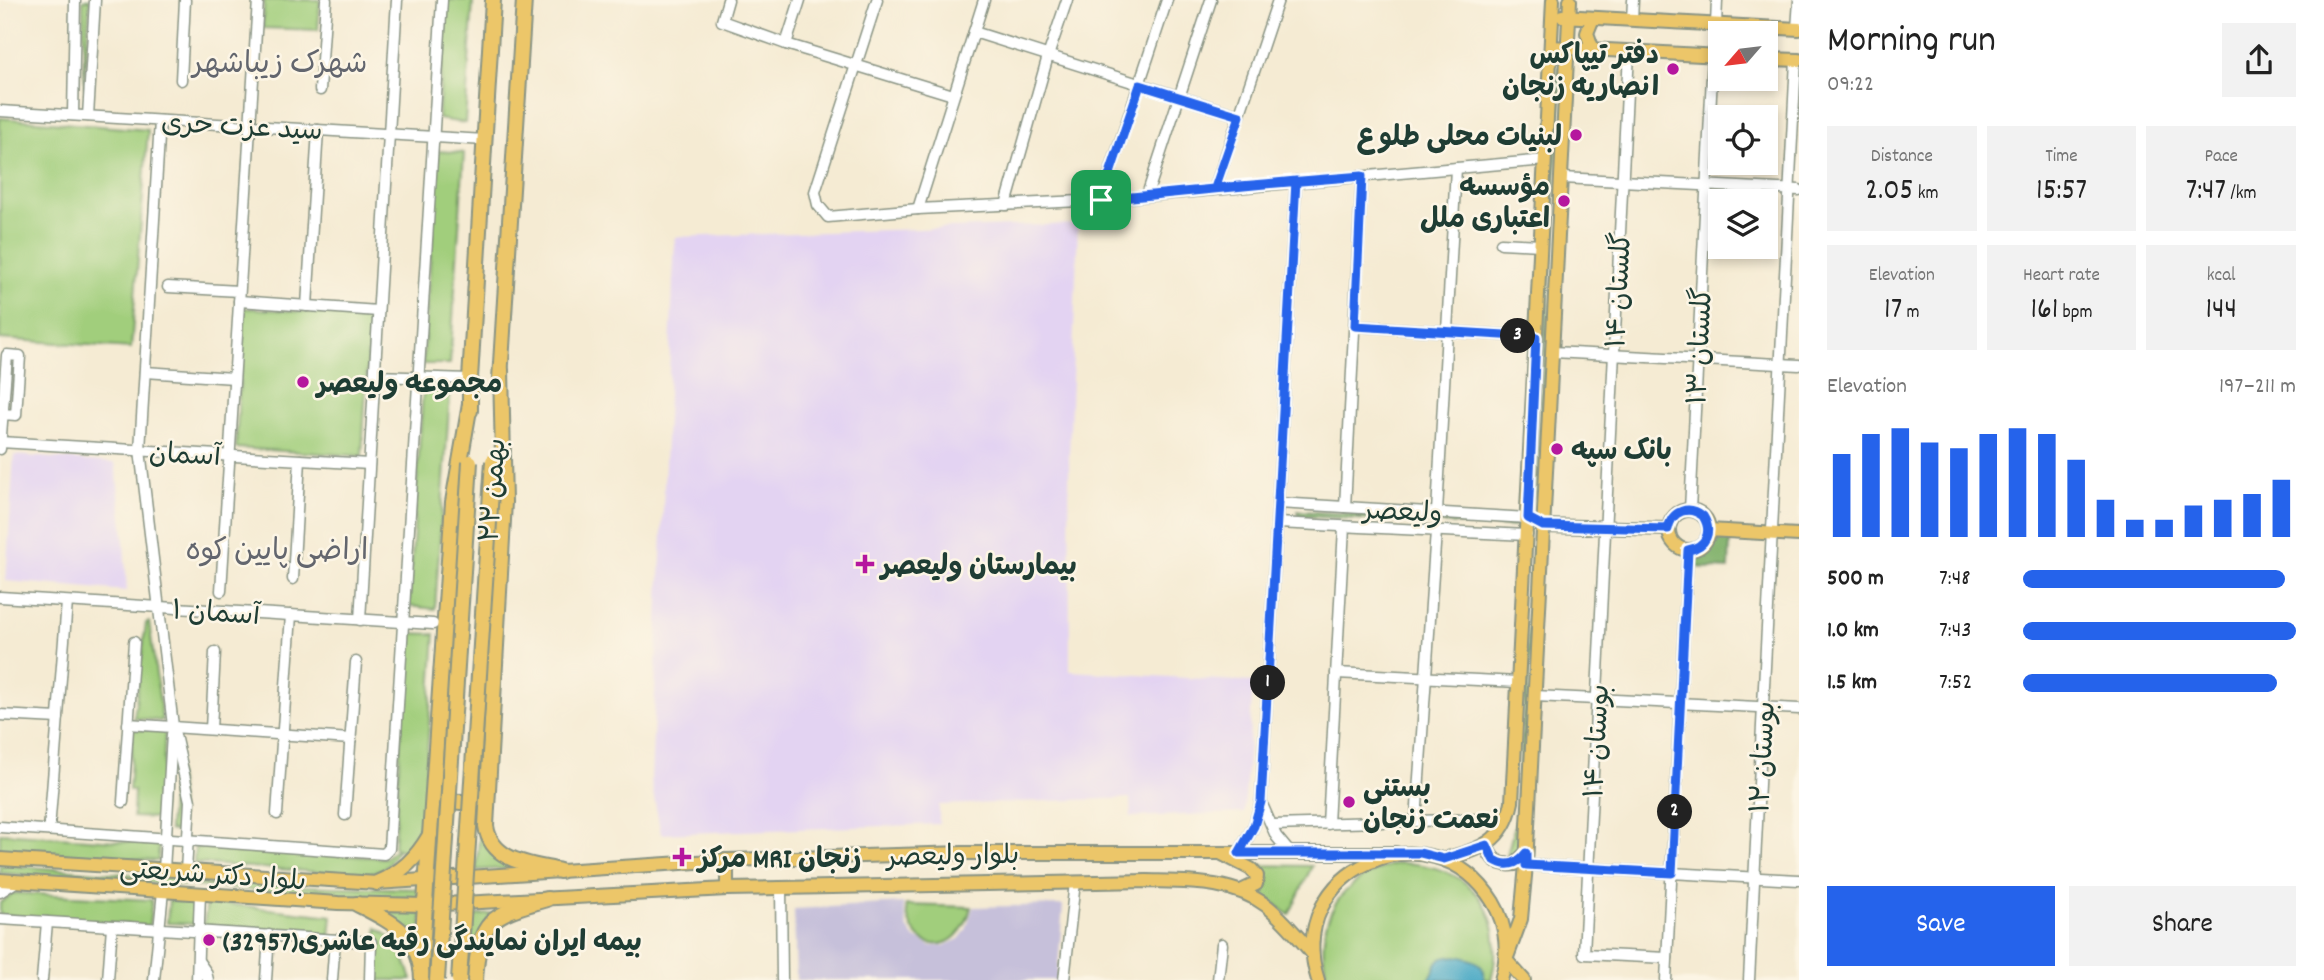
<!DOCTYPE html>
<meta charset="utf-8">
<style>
:root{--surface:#fff;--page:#f2f2f2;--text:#222;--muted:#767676;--accent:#2563eb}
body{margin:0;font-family:Dekko,"Playpen Sans Arabic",sans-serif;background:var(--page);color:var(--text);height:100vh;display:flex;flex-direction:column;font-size:26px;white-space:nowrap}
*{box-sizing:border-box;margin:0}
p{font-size:23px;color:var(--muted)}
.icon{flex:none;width:38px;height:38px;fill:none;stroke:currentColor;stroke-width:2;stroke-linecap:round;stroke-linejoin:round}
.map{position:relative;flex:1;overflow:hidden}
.sheet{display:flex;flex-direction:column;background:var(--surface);width:525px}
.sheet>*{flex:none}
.needle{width:46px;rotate:242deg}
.buttons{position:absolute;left:1708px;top:21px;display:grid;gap:14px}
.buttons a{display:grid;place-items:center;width:70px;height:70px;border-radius:0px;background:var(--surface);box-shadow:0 4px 10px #0003;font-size:35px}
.pin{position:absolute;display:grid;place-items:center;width:60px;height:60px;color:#fff;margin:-30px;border-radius:14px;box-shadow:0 4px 10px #0006}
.km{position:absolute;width:35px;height:35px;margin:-18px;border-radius:50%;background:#222;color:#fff;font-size:19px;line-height:35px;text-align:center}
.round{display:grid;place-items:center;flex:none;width:74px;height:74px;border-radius:0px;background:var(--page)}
.head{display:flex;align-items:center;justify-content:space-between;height:119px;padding:0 28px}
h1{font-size:38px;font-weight:600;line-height:52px}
.metrics{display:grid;grid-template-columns:repeat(3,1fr);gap:10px;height:119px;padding:7px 28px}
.metrics div{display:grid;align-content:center;border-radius:0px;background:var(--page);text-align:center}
.metrics b{font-size:30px;font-weight:600}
.metrics small{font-size:19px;font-weight:400}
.metrics p{font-size:19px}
.chart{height:196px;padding:14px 28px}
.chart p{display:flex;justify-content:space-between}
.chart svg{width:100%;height:126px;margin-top:7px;stroke:var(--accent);stroke-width:6}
.button{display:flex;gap:14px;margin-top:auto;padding:14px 28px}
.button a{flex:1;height:80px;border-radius:0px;background:var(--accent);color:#fff;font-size:28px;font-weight:600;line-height:80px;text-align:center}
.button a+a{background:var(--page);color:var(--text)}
ul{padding:0 28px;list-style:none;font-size:23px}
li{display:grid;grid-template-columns:112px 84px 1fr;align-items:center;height:52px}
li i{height:18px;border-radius:9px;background:var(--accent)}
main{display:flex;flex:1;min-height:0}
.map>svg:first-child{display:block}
</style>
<main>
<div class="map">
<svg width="1799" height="980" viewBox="0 0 1799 980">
<rect width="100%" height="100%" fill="#fcf5e5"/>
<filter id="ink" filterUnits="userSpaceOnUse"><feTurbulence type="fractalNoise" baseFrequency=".0143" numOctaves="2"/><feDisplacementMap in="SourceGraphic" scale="14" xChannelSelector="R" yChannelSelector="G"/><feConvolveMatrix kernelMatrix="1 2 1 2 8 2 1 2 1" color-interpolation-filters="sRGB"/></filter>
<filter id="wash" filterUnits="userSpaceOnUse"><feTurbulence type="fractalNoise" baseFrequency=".00686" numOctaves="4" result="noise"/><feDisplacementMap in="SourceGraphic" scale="28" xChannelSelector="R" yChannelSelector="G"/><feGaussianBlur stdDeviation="1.57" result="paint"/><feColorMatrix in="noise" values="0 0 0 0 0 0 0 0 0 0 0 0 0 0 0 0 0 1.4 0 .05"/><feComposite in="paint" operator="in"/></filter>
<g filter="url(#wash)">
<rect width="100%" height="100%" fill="#f5ebd3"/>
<g fill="#e3d3f2">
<polygon points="1078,224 1069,456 1070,671 1253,682 1244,813 1131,817 1130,798 939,805 939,824 661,834 651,781 675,237"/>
<polygon points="14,455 115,463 123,526 127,591 6,581"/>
</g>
<polygon fill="#c6c0da" points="903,903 907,927 915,938 931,946 943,946 959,939 966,930 973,907 1063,905 1057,980 796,980 794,909"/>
<g fill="#a1ce7b" stroke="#608658" stroke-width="2">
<polygon points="83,0 90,0 84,88"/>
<polygon points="264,0 320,0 318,30 263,28"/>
<polygon points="446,0 473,0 465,123 438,119"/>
<polygon points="1559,67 1562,67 1538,498 1535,498"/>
<polygon points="0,118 148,130 131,348 0,339"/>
<polygon points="438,151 464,153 450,364 423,364"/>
<polygon points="244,308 370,316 362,456 236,448"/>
<polygon points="423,391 450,393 435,609 409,606"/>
<polygon points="1533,547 1536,547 1519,850 1510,857 1507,855 1518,813"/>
<polygon points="149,622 162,719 161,721 134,718 146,623"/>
<path d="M407 633 435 634 423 816C419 829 414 841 403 851L397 849C389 870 381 871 360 875L194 863 195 847 385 858 396 849 394 847Z"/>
<polygon points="133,729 165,731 161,818 133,817 134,791 129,790"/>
<polygon points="174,753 180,790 180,833 169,830"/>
<path d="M483 804C488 840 481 856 520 868L476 870Z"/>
<polygon points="0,833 159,844 158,861 0,851"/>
<path d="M1398 863C1468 863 1510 910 1491 980L1434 970 1429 980H1328C1312 920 1339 879 1398 863Z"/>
<polygon points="0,865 290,886 421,889 420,898 292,893 0,873"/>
<path d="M1253 865 1312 866 1289 915 1259 891 1268 885C1270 872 1263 869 1253 865Z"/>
<polygon points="14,893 152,900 149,926 0,915 0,903"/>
<polygon points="169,900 195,902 194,924 167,923"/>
<polygon points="207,902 332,916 330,936 204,925"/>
<path d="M906 905 971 907C959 959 909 955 906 905Z"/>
<polygon points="386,912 422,914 420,959"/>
<polygon points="491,914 473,952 470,958 472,916"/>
<path d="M377 928C398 939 405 958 412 980H376Z"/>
</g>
<g fill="#80b16b" stroke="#507750" stroke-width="2">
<polygon points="1298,511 1516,521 1515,527 1298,516"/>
<polygon points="1714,539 1730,539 1729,569 1694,567 1696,558 1711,547"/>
</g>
<path fill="#46a8c5" stroke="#32727c" stroke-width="2" d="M1455 956C1470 958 1487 962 1484 980H1429C1441 964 1428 959 1455 956Z"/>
</g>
<g filter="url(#ink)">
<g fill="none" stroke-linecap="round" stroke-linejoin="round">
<defs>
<g id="minor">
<polyline points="728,0 722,21 786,44 953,95"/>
<polyline points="877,0 815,192 818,205 828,217 918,209 1101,200 1545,160"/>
<polyline points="1632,20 1633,0"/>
<polyline points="1716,25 1717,0"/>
<polyline points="1797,29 1799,0"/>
<polyline points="974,32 1240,116"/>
<polyline points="786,44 800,0"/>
<polyline points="1629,52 1584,954 1667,958"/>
<polyline points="181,80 185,0"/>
<polyline points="320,90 326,0"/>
<polyline points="0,111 485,140"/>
<polyline points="73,115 75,0"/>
<polyline points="88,116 95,0"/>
<polyline points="160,121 140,450 173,726 190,801 186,871"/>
<polyline points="1562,178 1799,190"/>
<polyline points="1215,188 1278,0"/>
<polyline points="1147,195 1211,0"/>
<polyline points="1101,200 1167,0"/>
<polyline points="1006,205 1048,56 1067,0"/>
<polyline points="918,209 984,0"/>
<polyline points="1501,243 1541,245"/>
<polyline points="168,287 239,291"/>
<polyline points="239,301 378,311"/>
<polyline points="307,306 318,130"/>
<polyline points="1355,326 1536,337"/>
<polyline points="1553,352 1799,365"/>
<polyline points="145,372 234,378"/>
<polyline points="375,376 470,379"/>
<polyline points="0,442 369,464"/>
<polyline points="0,449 7,355 20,356 16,415 3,414"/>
<polyline points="1278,503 1528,518"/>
<polyline points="1345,507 1362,176"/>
<polyline points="1690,510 1713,56"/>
<polyline points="1437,512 1456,168"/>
<polyline points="1277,523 1527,535"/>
<polyline points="293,579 300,460"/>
<polyline points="221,591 258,0"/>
<polyline points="0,597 433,624"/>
<polyline points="360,620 397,0"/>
<polyline points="1336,673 1518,682"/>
<polyline points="1535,696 1799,709"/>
<polyline points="0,715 58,718"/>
<polyline points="128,724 351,739"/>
<polyline points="211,729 215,652"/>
<polyline points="123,802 134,642"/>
<polyline points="277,814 291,615"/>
<polyline points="345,815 356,662"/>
<polyline points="1416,821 1436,531"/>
<polyline points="1328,824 1344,527"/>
<polyline points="1272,825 1487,819"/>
<polyline points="0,827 384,854 389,849 442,0"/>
<polyline points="49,830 67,602"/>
<polyline points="1239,853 1254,826 1261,802"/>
<polyline points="1290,853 1276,836 1261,802 1296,181"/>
<polyline points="1526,865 1799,880"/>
<polyline points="164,870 172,734"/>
<polyline points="781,888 782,980"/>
<polyline points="0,892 17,881"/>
<polyline points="0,919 371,942 370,980"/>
<polyline points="199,962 206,972 208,980"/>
<polyline points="42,980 47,922"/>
<polyline points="108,980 112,926"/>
<polyline points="154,980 163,891"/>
<polyline points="197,980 200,893"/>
<polyline points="266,980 269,935"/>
<polyline points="332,980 335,940"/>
<polyline points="1064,980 1075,882"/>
<polyline points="1218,980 1222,944"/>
<polyline points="1666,980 1688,550"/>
<polyline points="1749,980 1796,60"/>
</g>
<g id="major">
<polyline points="1562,16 1799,29"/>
<polyline points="1551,47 1720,56"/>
<polyline points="1593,50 1587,33 1593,18"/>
<polyline points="1766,59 1799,60"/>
<circle cx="1689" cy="530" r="20"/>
<polyline points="1538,523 1543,526 1668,529"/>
<polyline points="1709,530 1799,535"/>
<path d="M1487 845C1490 860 1500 866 1515 864L1526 853"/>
<polyline points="1222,854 1251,869 1257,876 1256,884 1241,891"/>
<polyline points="0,859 377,883 727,860 963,853 1396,853"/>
<path d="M1444 859C1480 850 1504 842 1512 802L1553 0"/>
<polyline points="727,860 727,889"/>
<path d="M0 880 338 903 425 905 727 889 1147 881C1187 882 1233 880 1267 906 1284 920 1298 937 1312 953"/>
<path d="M1318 980C1282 870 1432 803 1493 902 1507 925 1509 955 1501 980"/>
<polyline points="1524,980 1506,960 1521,919 1526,865 1570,0"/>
</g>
<g id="highway">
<path d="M501 370 504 502 486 826C491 862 530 864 560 871"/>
<polyline points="500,379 524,0"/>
<polyline points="470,411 470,379 493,0"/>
<path d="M438 795C452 803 467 805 482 797"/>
<path d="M377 883C402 872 416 859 430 835L453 502 470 404"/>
<path d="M357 904C392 922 421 935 422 980"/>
<polyline points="421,968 429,840"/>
<path d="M475 980C479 919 490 915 547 899"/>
</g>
</defs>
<use href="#minor" stroke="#8a9484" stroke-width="13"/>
<use href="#major" stroke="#8a9484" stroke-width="16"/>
<use href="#highway" stroke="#8a9484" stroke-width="18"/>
<use href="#minor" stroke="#fff" stroke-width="10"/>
<use href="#major" stroke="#ecc669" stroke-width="12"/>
<use href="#highway" stroke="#ecc669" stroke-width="14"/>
<defs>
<g id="highway-bridge">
<polyline points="437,980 470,462"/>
<polyline points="459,980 493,461"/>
</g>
</defs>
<use href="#highway-bridge" stroke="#8a9484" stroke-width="18" stroke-linecap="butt"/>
<use href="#highway-bridge" stroke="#ecc669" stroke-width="14"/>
</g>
</g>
<g fill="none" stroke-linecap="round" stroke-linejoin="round" filter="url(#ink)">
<defs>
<path id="route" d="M1101 200 1296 181 1261 802 1254 826 1239 853H1420L1444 859 1487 845 1493 859C1506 868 1517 865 1526 853V865L1672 873 1688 550C1706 547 1713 532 1703 516 1689 505 1672 510 1668 529L1543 526 1528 518 1536 337 1355 326 1362 176 1215 188 1240 116 1140 85 1101 200"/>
</defs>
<use href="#route" stroke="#fff" stroke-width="14"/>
<use href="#route" stroke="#2563eb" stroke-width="9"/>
</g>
<g fill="#b5179e" stroke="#fcf5e5" stroke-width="2.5">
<circle cx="1673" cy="69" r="7"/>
<circle cx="1576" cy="135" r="7"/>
<circle cx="1564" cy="201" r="7"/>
<circle cx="303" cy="382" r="7"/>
<circle cx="1557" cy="449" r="7"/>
<path d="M861.5 553.5h7v7h7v7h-7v7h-7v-7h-7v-7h7z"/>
<circle cx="1349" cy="802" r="7"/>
<path d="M678.5 846.5h7v7h7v7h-7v7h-7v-7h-7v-7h7z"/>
<circle cx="209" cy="940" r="7"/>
</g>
<g text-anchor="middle" stroke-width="5" stroke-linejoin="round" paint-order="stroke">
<g font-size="28" font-weight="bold" fill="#1f3d34" stroke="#fcf5e5" text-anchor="start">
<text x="1659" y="63" text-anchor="end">دفتر تیپاکس<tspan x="1659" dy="32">انصاریه زنجان</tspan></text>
<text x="1562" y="145" text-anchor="end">لبنیات محلی طلوع</text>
<text x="1550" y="195" text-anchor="end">مؤسسه<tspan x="1550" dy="32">اعتباری ملل</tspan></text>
<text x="317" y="392">مجموعه ولیعصر</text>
<text x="1571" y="459">بانک سپه</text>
<text x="881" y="574">بیمارستان ولیعصر</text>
<text x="1363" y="796">بستنی<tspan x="1363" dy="32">نعمت زنجان</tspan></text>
<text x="698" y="867">مرکز MRI زنجان</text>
<text x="223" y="950">بیمه ایران نمایندگی رقیه عاشری(32957)</text>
</g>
<g font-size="28" fill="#1f3d34" stroke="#fcf5e5">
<text transform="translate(242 125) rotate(3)" y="10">سید عزت حری</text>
<text transform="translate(1617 290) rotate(-87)" y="10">گلستان ۱۴</text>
<text transform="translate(1698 346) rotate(-87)" y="10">گلستان ۱۳</text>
<text transform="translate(185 453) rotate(3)" y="10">آسمان</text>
<text transform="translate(491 490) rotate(-86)" y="10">۲۲ بهمن</text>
<text transform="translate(1403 510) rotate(3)" y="10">ولیعصر</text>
<text transform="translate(216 611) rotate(4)" y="10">آسمان ۱</text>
<text transform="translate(1595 741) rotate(-87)" y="10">بوستان ۱۴</text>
<text transform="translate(1761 757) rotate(-87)" y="10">بوستان ۱۲</text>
<text transform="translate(953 854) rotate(-1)" y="10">بلوار ولیعصر</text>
<text transform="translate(213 873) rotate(4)" y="10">بلوار دکتر شریعتی</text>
</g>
<g font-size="30" fill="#63666e" stroke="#fcf5e5">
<text x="280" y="72">شهرک زیباشهر</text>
<text x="277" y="559">اراضی پایین کوه</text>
</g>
</g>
</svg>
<div class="buttons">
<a><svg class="needle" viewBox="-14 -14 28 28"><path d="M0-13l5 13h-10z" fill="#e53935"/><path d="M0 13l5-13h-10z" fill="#767676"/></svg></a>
<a><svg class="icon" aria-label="locate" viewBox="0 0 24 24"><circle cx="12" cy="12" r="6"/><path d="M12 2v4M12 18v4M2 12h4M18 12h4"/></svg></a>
<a><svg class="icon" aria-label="layers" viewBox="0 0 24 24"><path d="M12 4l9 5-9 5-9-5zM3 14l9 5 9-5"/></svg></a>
</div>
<div class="pin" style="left:1101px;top:200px;background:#1e9e55"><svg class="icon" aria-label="arrive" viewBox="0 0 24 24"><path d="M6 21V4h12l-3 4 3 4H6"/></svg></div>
<b class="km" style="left:1268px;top:683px">1</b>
<b class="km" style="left:1675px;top:812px">2</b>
<b class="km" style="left:1518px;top:336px">3</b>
</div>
<section class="sheet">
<div class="head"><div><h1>Morning run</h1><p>09:22</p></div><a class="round"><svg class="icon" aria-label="share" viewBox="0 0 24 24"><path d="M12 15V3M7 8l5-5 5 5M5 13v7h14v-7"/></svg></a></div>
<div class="metrics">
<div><p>Distance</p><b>2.05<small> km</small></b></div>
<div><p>Time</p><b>15:57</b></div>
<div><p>Pace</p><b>7:47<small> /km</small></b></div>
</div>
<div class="metrics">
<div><p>Elevation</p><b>17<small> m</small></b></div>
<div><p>Heart rate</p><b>161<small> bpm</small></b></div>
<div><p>kcal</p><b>144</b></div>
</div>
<div class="chart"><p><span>Elevation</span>197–211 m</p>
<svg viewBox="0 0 160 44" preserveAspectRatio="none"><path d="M5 44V15M15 44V8M25 44V6M35 44V11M45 44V13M55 44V8M65 44V6M75 44V8M85 44V17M95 44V31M105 44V38M115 44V38M125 44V33M135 44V31M145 44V29M155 44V24"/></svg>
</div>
<ul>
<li><b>500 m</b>7:48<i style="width:96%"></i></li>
<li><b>1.0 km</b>7:43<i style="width:100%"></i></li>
<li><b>1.5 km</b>7:52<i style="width:93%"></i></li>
</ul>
<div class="button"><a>Save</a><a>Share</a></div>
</section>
</main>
